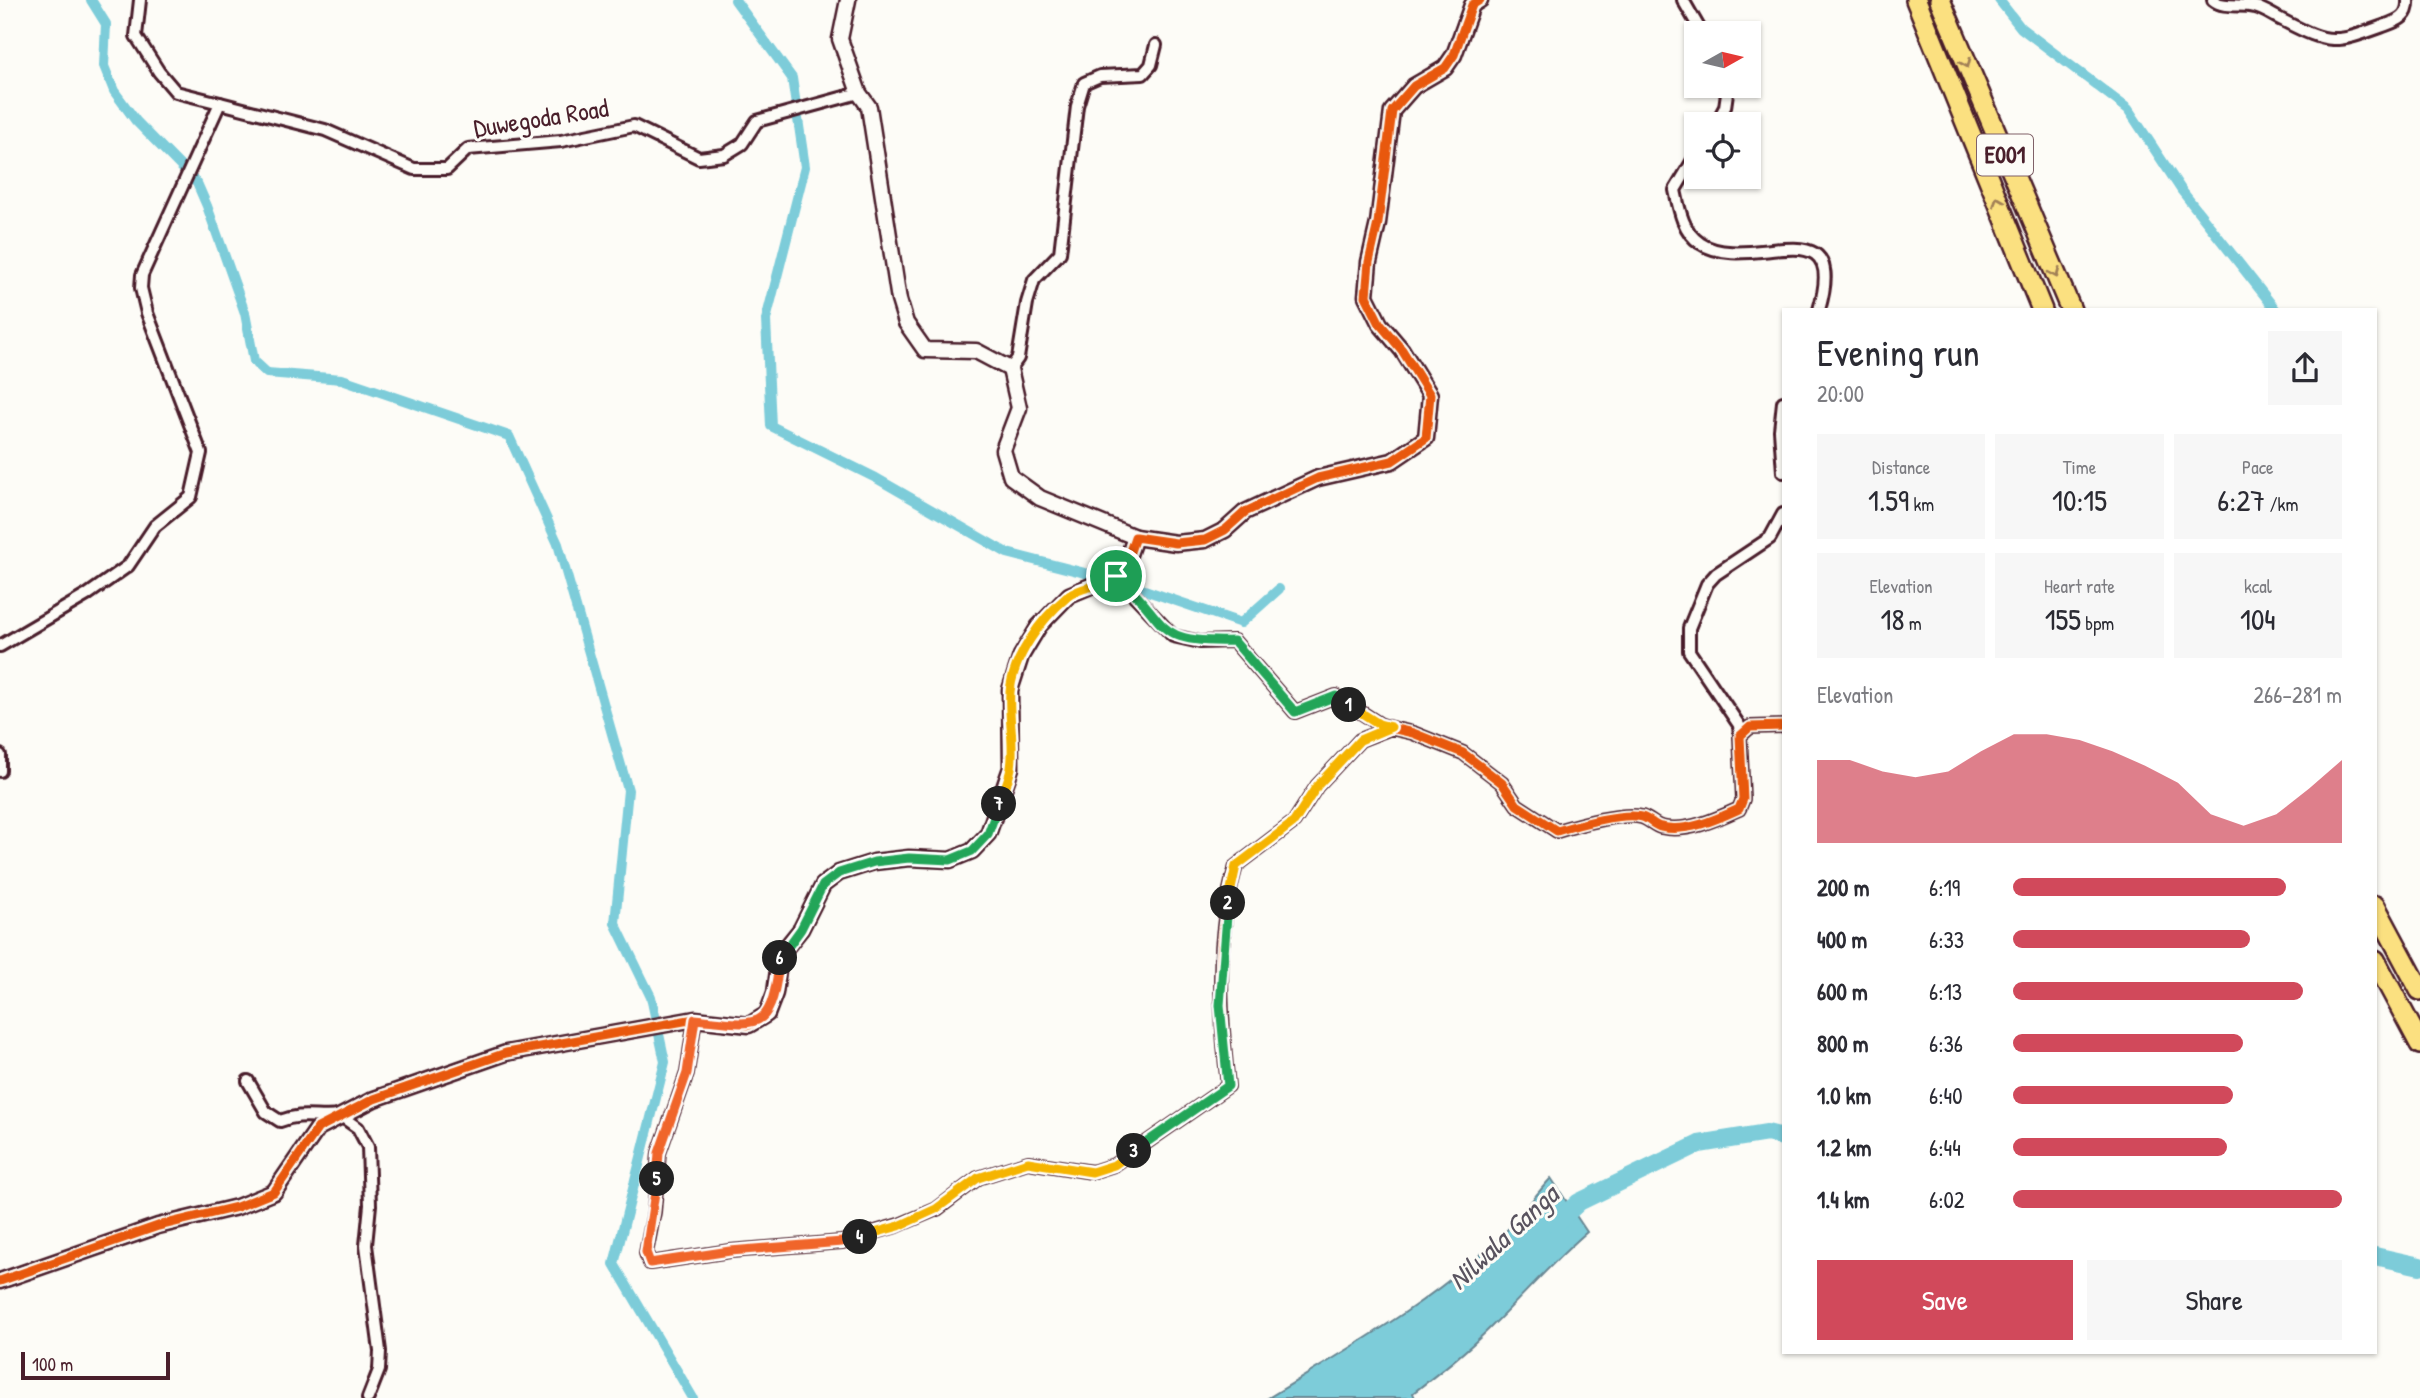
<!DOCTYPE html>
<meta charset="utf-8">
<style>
:root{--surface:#fff;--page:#f7f7f7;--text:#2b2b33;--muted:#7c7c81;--accent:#d1495b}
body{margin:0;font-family:"Patrick Hand",sans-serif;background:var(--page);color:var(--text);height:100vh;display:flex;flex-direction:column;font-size:26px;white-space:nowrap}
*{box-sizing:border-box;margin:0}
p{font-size:23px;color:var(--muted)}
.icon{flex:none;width:38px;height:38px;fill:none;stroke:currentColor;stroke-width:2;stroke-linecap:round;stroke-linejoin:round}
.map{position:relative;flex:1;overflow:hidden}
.side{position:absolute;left:1782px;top:308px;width:595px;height:1046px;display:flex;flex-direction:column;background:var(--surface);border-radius:0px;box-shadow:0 2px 5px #0004}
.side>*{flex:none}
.needle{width:46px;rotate:82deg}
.tools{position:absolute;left:1684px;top:21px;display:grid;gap:14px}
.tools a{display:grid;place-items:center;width:77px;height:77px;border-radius:0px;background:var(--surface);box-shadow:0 2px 5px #0004;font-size:35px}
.scale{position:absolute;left:21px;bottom:18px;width:149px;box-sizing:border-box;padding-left:7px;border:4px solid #4a1f2b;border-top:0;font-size:19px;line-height:24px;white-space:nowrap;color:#4a1f2b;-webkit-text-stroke:5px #fdfcf7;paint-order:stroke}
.pin{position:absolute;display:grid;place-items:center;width:60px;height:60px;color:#fff;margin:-30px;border:4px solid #fff;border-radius:50%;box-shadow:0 2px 7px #0007}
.km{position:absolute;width:35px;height:35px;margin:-18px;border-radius:50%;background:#222;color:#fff;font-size:19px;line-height:35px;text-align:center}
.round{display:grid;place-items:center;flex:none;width:74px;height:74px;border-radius:0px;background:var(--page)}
.summary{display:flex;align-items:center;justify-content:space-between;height:119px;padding:0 35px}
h1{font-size:38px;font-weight:600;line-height:52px}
.metrics{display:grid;grid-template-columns:repeat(3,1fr);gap:10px;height:119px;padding:7px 35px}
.metrics div{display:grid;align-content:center;border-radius:0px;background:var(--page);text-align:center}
.metrics b{font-size:30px;font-weight:600}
.metrics small{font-size:19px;font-weight:400}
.metrics p{font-size:19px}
.chart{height:196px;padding:14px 35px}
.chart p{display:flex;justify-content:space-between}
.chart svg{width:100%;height:126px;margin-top:7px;fill:var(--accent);opacity:.7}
.button{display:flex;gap:14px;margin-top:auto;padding:14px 35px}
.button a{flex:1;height:80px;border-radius:0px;background:var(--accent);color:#fff;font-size:28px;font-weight:600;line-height:80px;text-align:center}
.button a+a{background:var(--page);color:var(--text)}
ul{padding:0 35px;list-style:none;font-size:23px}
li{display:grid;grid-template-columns:112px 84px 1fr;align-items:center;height:52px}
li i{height:18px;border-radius:9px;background:var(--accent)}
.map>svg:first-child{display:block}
</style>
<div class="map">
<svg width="2420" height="1398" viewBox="0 0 2420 1398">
<rect width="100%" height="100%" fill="#fdfcf7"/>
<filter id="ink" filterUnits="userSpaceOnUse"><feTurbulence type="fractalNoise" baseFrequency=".0143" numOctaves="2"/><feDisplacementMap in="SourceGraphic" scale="14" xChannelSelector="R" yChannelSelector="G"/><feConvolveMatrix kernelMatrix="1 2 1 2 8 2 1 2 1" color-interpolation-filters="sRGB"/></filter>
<g filter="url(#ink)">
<path fill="#7dccd9" stroke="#698793" stroke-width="2" d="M1551 1178 1587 1232C1552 1262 1524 1295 1491 1327 1467 1351 1440 1372 1413 1393L1415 1398H1268C1350 1348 1432 1302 1502 1235 1520 1218 1534 1196 1551 1178Z"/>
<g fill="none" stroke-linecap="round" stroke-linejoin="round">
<g stroke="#7dccd9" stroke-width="10">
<polyline points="91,0 106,24 104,66 114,91 136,121 197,183 207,206 245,313 254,361 267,373 342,379 509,436 558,544 628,790 615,923 651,997 665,1062 614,1264 693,1398"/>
<polyline points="735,0 792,78 805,167 766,320 771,426 876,478 1007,553 1124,583 1241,623 1279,589"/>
<polyline points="1999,0 2021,28 2128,109 2182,191 2276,310"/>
</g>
<g stroke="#7dccd9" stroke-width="18">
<polyline points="1555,1224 1579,1202 1699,1144 1767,1133 1783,1137"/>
<polyline points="2375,1256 2420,1266"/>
</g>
<defs>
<g id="minor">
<polyline points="1683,0 1702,33"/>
<path d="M2213 0C2224 9 2241 3 2255 7 2264 9 2275 17 2284 21 2332 46 2336 43 2386 25 2400 20 2409 16 2408 0"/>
<polyline points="220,103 325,130 414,169 447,169 468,149 561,141 634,126 699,158 724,155 742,144 757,121 859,93"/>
<polyline points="1716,124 1725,107 1728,86"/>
<path d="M1696 155 1675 190C1679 209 1683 232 1700 243 1748 276 1850 203 1819 310"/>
<polyline points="1010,369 1018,358 1027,303 1034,280 1060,253 1077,106 1084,83 1100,76 1143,74 1151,65 1156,45"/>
<polyline points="1783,402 1780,430 1783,472"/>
<polyline points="1116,576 1173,636 1200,642 1234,641 1295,712 1336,696 1379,724 1391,728"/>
<polyline points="0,646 87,595 128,566 155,526 191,497 201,453 147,313 141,288 142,275 220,103 176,92 159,72 136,36 140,0"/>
<polyline points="1740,736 1739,725 1689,651 1689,628 1707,584 1716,574 1770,538 1783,514"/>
<polyline points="0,755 0,771"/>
<path d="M695 1019 687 1073 659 1153 654 1212 646 1253 650 1263 730 1251 842 1242 899 1225 937 1209 978 1178 1028 1162 1092 1172 1114 1165 1228 1086C1220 1012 1215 938 1236 866L1294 822 1317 786 1360 740 1391 728 1413 733 1463 753 1502 783 1517 805 1557 831C1577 825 1622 812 1642 817 1649 819 1655 826 1661 827 1687 833 1717 819 1739 809L1743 799 1740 736 1750 727 1783 726"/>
<path d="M248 1081 266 1112 280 1121C303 1112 316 1119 341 1116L358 1128 368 1147 370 1205 366 1245 380 1351 379 1370 368 1398"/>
</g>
<g id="tertiary">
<polyline points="848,0 840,39 859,93 869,107 899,300 906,323 925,350 976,351 1010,369 1019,408 1003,450 1011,477 1040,498 1135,537"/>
<polyline points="0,1281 158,1226 237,1207 274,1192 318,1128 374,1099 506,1053 695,1019 749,1025 767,1014 775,993 780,955 801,929 823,885 839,873 874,862 909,858 950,860 972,851 988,834 1011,768 1010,690 1021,656 1039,626 1069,595 1093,585 1104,586 1116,576 1125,566 1135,537 1176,543 1205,540 1225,530 1245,512 1318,478 1392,461 1426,438 1430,395 1402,350 1380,324 1366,296 1369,262 1378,223 1392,111 1414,86 1445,68 1454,55 1472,5 1480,0"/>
</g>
<g id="motorway">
<polyline points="1916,0 2042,310"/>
<polyline points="1940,0 2071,310"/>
<polyline points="2375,906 2420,990"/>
<polyline points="2375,960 2420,1044"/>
</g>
</defs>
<use href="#minor" stroke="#4a1f2b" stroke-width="16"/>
<use href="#tertiary" stroke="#4a1f2b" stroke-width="19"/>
<use href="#motorway" stroke="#4a1f2b" stroke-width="24"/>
<use href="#minor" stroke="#fdfcf7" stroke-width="10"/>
<use href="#tertiary" stroke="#fdfcf7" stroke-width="14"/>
<use href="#motorway" stroke="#fbe080" stroke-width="19"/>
<defs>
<g id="cycleway">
<path d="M695 1019 687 1073 659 1153 654 1212 646 1253 650 1263 730 1251 842 1242 899 1225 937 1209 978 1178 1028 1162 1092 1172 1114 1165 1228 1086C1220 1012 1215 938 1236 866L1294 822 1317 786 1360 740 1391 728 1413 733 1463 753 1502 783 1517 805 1557 831C1577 825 1622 812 1642 817 1649 819 1655 826 1661 827 1687 833 1717 819 1739 809L1743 799 1740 736 1750 727 1783 726"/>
<polyline points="0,1281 158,1226 237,1207 274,1192 318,1128 374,1099 506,1053 695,1019 749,1025 767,1014 775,993 780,955 801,929 823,885 839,873 874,862 909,858 950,860 972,851 988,834 1011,768 1010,690 1021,656 1039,626 1069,595 1093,585 1104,586 1116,576 1125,566 1135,537 1176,543 1205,540 1225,530 1245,512 1318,478 1392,461 1426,438 1430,395 1402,350 1380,324 1366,296 1369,262 1378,223 1392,111 1414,86 1445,68 1454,55 1472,5 1480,0"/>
</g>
</defs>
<use href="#cycleway" stroke="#fdfcf7" stroke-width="13"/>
<use href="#cycleway" stroke="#e8590c" stroke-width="9"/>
</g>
<defs><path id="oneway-chevron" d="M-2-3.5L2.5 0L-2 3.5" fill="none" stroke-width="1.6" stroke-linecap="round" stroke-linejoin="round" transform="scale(1.75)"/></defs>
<g stroke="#a28056">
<use href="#oneway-chevron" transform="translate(1966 63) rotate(67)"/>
<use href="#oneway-chevron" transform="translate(1998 201) rotate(-112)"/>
<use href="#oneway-chevron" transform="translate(2055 273) rotate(67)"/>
</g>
</g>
<g fill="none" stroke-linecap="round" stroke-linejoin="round" filter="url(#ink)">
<defs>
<path id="split-1" d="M1116 576C1171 621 1148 644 1234 641L1295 712 1336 696 1349 705"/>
<polyline id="split-2" points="1228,903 1236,866 1294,822 1317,786 1360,740 1391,727 1379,724 1349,705"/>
<polyline id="split-3" points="1134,1151 1228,1086 1220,1005 1228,903"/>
<polyline id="split-4" points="860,1237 899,1226 936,1209 978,1178 1028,1162 1092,1172 1114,1165 1134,1151"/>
<polyline id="split-5" points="657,1179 646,1252 650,1263 730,1251 842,1242 860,1237"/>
<path id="split-6" d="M657 1179 659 1153 687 1073 695 1019C764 1026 770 1032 780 958"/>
<polyline id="split-7" points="780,958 801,929 823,885 839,873 874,862 909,858 950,860 972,851 988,834 999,804"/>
<path id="split-8" d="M999 804C1003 792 1009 780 1011 768 1015 743 1008 717 1010 692 1013 657 1041 619 1067 597 1082 585 1101 588 1116 576"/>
</defs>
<use href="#split-1" stroke="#fff" stroke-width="14"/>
<use href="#split-2" stroke="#fff" stroke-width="14"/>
<use href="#split-3" stroke="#fff" stroke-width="14"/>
<use href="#split-4" stroke="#fff" stroke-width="14"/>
<use href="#split-5" stroke="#fff" stroke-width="14"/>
<use href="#split-6" stroke="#fff" stroke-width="14"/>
<use href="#split-7" stroke="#fff" stroke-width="14"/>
<use href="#split-8" stroke="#fff" stroke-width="14"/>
<use href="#split-1" stroke="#22a559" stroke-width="9"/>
<use href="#split-2" stroke="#f5b400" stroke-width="9"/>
<use href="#split-3" stroke="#22a559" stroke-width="9"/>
<use href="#split-4" stroke="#f5b400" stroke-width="9"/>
<use href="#split-5" stroke="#f0652b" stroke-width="9"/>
<use href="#split-6" stroke="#f0652b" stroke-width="9"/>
<use href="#split-7" stroke="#22a559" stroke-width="9"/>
<use href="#split-8" stroke="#f5b400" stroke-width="9"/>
</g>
<g text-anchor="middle" stroke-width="6" stroke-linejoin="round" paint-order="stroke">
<rect fill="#fdfcf7" stroke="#806168" stroke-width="2" x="1977" y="134.5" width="56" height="41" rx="5"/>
<g font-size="24" font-weight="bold" fill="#4a1f2b">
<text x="2005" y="163">E001</text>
</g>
<g font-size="26" fill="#4a1f2b" stroke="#fdfcf7">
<text transform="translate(541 118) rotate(-9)" y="9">Duwegoda Road</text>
</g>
<g font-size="28" font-style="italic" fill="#59535f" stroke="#fdfcf7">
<text transform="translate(1503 1237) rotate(-43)" y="10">Nilwala Ganga</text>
</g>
</g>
</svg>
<div class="tools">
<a><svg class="needle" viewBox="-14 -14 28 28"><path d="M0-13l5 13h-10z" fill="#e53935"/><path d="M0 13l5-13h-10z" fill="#7c7c81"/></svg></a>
<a><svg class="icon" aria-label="locate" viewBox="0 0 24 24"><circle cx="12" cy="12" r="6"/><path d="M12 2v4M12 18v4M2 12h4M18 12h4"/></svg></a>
</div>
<div class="scale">100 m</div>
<div class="pin" style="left:1116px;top:576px;background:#1e9e55"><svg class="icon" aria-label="arrive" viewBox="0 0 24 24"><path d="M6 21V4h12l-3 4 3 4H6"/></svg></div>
<b class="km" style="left:1349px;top:705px">1</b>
<b class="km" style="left:1228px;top:903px">2</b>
<b class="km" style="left:1134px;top:1151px">3</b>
<b class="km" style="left:860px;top:1237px">4</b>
<b class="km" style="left:657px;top:1179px">5</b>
<b class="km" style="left:780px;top:958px">6</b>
<b class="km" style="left:999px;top:804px">7</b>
<section class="side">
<div class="summary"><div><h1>Evening run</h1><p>20:00</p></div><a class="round"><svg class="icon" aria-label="share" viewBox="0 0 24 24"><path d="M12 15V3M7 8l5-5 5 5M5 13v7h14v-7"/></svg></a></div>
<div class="metrics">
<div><p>Distance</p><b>1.59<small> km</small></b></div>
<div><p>Time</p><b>10:15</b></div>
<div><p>Pace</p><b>6:27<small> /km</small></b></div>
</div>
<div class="metrics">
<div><p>Elevation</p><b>18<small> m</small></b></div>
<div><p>Heart rate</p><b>155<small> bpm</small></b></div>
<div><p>kcal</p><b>104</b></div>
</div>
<div class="chart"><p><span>Elevation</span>266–281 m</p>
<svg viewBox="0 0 160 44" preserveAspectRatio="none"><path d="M0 44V15L10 15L20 19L30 21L40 19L50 12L60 6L70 6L80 8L90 12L100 17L110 23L120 34L130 38L140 34L150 25L160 15V44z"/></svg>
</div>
<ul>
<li><b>200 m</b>6:19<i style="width:83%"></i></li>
<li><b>400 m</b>6:33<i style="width:72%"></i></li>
<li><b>600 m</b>6:13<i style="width:88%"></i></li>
<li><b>800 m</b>6:36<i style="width:70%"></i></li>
<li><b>1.0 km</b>6:40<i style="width:67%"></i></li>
<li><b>1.2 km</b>6:44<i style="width:65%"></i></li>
<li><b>1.4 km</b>6:02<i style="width:100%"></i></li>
</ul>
<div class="button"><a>Save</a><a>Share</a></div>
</section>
</div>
